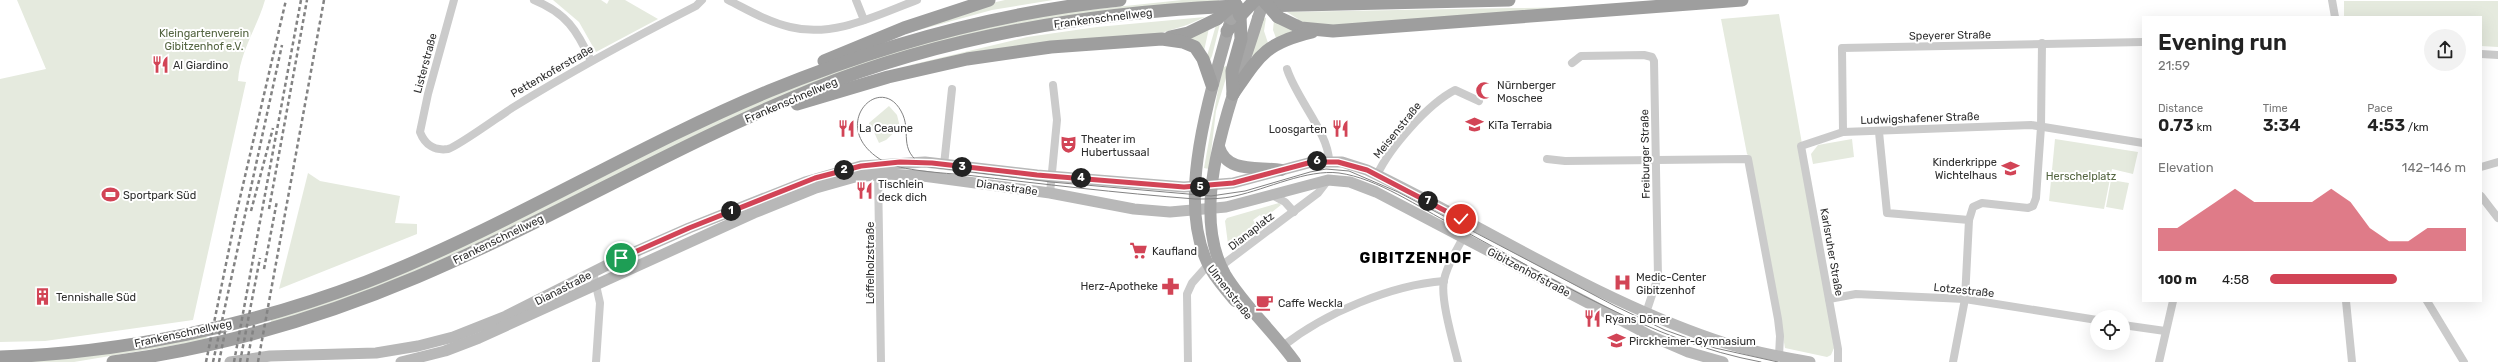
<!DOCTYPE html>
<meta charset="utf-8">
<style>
:root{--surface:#fff;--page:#f2f2f2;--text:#222;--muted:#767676;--accent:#d24456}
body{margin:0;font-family:Rubik,sans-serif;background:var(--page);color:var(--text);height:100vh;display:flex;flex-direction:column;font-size:15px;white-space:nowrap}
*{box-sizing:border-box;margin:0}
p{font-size:13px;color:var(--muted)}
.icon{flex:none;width:22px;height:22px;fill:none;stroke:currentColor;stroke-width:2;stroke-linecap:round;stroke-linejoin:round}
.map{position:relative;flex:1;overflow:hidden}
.panel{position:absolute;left:2142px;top:16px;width:340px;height:286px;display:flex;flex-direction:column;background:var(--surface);border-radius:0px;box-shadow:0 4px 16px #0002}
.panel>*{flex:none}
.controls{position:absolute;left:2090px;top:310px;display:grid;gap:8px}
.controls a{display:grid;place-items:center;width:40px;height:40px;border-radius:50%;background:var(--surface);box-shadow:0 4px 16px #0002;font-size:20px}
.pin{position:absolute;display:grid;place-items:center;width:34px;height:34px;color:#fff;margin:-17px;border:2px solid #fff;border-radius:50%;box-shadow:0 1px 4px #0007}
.km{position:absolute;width:20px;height:20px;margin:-10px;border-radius:50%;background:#222;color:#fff;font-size:11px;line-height:20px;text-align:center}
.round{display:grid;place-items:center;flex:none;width:42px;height:42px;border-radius:21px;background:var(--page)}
.headline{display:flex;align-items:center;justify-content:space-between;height:68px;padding:0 16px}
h1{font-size:22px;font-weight:600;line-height:30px}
.metrics{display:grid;grid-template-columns:repeat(3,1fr);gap:6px;height:68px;padding:4px 16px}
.metrics div{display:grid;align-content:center}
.metrics b{font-size:17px;font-weight:600}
.metrics small{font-size:11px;font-weight:400}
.metrics p{font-size:11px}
.chart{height:112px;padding:8px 16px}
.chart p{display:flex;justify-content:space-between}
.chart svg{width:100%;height:72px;margin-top:4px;fill:var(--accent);opacity:.7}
ul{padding:0 16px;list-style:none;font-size:13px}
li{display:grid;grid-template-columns:64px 48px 1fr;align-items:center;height:30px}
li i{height:10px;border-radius:5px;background:var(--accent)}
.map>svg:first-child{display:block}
</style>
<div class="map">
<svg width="2498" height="362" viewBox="0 0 2498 362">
<rect width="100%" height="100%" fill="#fff"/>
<g fill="#e5eade">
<path d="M17 0H265C257 28 240 51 238 81L246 82 193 320 45 341 0 342V79L46 69Z"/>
<polygon points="553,0 601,0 607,4 609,0 625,0 658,19 596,52 579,22"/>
<polygon points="1005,0 1053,0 992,10 908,33 983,5"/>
<polygon points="1182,0 1219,0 1219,2 912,51 370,291 270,324 272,318 324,302 705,125 770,96 910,45 1040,15"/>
<polygon points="2344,1 2498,1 2498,47 2481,46 2481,17 2344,17"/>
<polygon points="1576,7 1327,26 1297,21 1298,19 1287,12"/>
<polygon points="1779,14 1801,138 1834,348 1831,355 1827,357 1785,348 1751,158 1747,154 1721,19"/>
<polygon points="1205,17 1187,25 1158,34 993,50 906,66 1027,37 1097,27"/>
<polygon points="1263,17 1266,18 1264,31 1268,43 1253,56 1251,55"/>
<polygon points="1274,20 1295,30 1276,38 1273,30"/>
<polygon points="1220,24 1212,56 1210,60 1207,56 1216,25"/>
<polygon points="1209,28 1204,51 1190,37"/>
<polygon points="1226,66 1229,68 1216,111 1209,169 1204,168 1222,68"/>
<polygon points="889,106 897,115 900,127 886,140 879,143 874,132 869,129 869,123"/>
<polygon points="1852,139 1854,157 1813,164 1811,154 1818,145"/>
<polygon points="2055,139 2138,152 2133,174 2112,169 2104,209 2049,201"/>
<polygon points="308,173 320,181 400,196 395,223 417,224 417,234 279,289"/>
<polygon points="2111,180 2129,183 2123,210 2106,207"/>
<polygon points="1279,203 1281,205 1263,219 1260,215 1253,220 1257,227 1232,246 1228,244 1225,221 1227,218"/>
<polygon points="207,334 206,340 74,362 0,362"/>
</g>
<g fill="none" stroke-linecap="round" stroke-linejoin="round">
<g stroke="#cbcbcb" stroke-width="8">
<path d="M454 0 428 94 420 132C425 145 435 151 448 149 457 147 501 115 512 108 572 71 633 38 696 6L702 0"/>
<path d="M534 0C566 13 577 30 591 61"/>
<path d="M728 0C748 10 768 22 790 27 834 38 877 15 917 0"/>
<polyline points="856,0 864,20"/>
<polyline points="2332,0 2335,17"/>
<polyline points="2481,54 2498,55"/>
<polyline points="1572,63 1581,56 1644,55 1652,57 1654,61 1658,277 1646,313 1637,329"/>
<path d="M1287 69C1296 98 1329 134 1329 161"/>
<polyline points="1843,132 1842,48 2143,42"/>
<polyline points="1879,132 1887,213 1969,220"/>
<polyline points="1547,159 1565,161 1748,159 1778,319 1780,336 1779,356"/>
<polyline points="944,165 952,89"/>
<polyline points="2481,167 2498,162"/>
<polyline points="878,171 881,362"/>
<path d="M1377 175C1390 147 1428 104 1455 90L1479 101"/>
<polyline points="1050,193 1057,120 1053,85"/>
<polyline points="1272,195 1285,202 1294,212"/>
<polyline points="2481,196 2498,218"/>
<polyline points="1221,266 1318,193 1328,180"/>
<polyline points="593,272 600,303 596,362"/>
<polyline points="1829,299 1856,294 1965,299 2097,320"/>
<polyline points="2346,301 2352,362"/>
<polyline points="2427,301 2464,362"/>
<polyline points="2123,325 2165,331"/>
<path d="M1283 346C1325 313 1391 285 1444 281"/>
<polyline points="1188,362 1187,294 1192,283 1208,265"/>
<path d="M1458 362C1453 342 1440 298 1444 280 1447 265 1456 251 1463 238"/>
<polyline points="1838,362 1838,349 1801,146 1843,132 2031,125 2143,143"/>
<polyline points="1953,362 1965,299 1969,220 1973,207 1982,203 2028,208 2033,206 2036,198 2041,127 2042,43"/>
<polyline points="2159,362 2173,301"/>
</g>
<g stroke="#b8b8b8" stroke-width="11">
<path d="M230 362 270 356 376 353 418 346 453 337 506 316 621 258 689 228 805 182 861 166 925 162 1037 175 1184 187 1233 183 1312 162H1342L1367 170C1482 225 1591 297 1713 339 1744 350 1777 356 1810 362"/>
<polyline points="401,362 445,351 479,338 754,213 816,188 855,177 887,174 923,176 1050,193 1134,209 1170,212 1226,207 1328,180 1350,182 1376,192 1651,336 1688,352 1723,362"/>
</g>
<g stroke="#a6a6a6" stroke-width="12">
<path d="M1258 18C1237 89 1185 203 1225 274 1244 306 1274 332 1295 362"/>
<path d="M1230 22C1212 90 1175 197 1208 264 1214 278 1226 289 1235 301"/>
<path d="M1219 147C1227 174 1259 166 1281 170"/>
</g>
<g stroke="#9e9e9e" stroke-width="13">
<polyline points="1259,6 1509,0"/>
<polyline points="1278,17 1301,28 1333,31 1742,0"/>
<polyline points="1227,31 1240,16"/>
<polyline points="1170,37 1188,33 1217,19"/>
<polyline points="824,61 904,28 989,0"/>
<path d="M1233 94C1259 56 1265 43 1312 32"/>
<polyline points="1233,94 1232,71 1241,39 1240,16"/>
<polyline points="797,104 888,77 967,59 1051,47 1162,39 1183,42 1195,47 1203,59 1212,85"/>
<path d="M0 357C124 353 250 326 366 282 505 228 632 148 769 91 881 45 999 12 1120 0"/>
<path d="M113 362C217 348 320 318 417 277 551 220 676 145 811 90 946 35 1092 12 1237 6"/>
</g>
<path stroke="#838383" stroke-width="1" d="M1761 362C1652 342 1551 277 1453 225 1420 208 1377 178 1339 173 1307 169 1267 189 1235 196 1222 199 1208 199 1195 199 1118 193 1042 184 966 175 945 173 900 171 883 161 826 128 879 71 901 111 913 132 896 149 924 166L1051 182 1211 196 1245 191 1310 172 1326 169 1349 171 1398 192 1615 306 1665 330 1715 348 1778 362"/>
<g stroke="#838383" stroke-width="2.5" stroke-dasharray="4 3" stroke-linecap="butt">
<polyline points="269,209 307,0"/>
<polyline points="251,211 273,128"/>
<polyline points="264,269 277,201"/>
<polyline points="206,362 236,215 286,0"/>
<polyline points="213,362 282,45"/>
<polyline points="219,362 225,332"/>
<polyline points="234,362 301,0"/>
<polyline points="240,362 260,258"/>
<polyline points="247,362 254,325"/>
<polyline points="258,362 324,0"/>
</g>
<g stroke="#a6a6a6" stroke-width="12">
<polyline points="1258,18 1264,1"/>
<polyline points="1231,19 1235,3"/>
</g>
<g stroke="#9e9e9e" stroke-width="13">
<polyline points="1264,1 1278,17"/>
<polyline points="1235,3 1240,16 1255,0"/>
<polyline points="1217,19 1235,3"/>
</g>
</g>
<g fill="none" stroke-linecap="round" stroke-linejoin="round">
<defs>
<polyline id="route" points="621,258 689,228 815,178 861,166 900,162 932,163 1037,175 1184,187 1233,183 1312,162 1338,162 1367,170 1461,219"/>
</defs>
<use href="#route" stroke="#fff" stroke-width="8"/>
<use href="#route" stroke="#d24456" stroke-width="5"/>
</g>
<defs>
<symbol id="restaurant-bare" viewBox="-9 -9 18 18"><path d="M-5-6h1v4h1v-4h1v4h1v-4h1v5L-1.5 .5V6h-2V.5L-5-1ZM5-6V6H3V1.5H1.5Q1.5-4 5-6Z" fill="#d24456" stroke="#fff" stroke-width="2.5" paint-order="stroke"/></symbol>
<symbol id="mosque-bare" viewBox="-9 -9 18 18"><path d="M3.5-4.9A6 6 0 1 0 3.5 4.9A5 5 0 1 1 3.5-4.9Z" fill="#d24456" stroke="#fff" stroke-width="2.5" paint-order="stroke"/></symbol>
<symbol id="school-bare" viewBox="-9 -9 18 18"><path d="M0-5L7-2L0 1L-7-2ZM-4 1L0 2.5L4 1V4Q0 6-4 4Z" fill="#d24456" stroke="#fff" stroke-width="2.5" paint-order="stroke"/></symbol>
<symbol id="theatre-bare" viewBox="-9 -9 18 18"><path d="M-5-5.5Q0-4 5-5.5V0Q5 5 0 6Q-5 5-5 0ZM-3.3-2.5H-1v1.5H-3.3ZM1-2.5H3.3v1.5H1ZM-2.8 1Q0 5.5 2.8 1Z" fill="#d24456" stroke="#fff" stroke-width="2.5" paint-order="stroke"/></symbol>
<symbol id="stadium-bare" viewBox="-9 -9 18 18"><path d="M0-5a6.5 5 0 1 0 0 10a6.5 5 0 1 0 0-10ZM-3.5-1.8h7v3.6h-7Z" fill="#d24456" stroke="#fff" stroke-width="2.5" paint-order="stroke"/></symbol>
<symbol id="supermarket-bare" viewBox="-9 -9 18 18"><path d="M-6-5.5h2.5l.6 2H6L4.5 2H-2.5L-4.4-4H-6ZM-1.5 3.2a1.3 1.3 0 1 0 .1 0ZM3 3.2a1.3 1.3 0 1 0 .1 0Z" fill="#d24456" stroke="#fff" stroke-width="2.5" paint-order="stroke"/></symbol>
<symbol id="hospital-bare" viewBox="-9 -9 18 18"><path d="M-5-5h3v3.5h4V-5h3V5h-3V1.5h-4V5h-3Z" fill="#d24456" stroke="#fff" stroke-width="2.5" paint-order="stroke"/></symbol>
<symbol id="pharmacy-bare" viewBox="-9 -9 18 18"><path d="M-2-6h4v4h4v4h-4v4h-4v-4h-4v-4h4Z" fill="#d24456" stroke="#fff" stroke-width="2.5" paint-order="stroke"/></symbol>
<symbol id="building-bare" viewBox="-9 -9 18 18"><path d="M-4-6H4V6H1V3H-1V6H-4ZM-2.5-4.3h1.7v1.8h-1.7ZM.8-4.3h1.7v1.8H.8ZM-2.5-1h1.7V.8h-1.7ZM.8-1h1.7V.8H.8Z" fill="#d24456" stroke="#fff" stroke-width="2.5" paint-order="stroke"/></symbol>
<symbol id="cafe-bare" viewBox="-9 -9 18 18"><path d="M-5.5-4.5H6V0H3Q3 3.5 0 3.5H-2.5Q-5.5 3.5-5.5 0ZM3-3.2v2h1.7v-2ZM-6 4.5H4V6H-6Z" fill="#d24456" stroke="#fff" stroke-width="2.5" paint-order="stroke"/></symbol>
</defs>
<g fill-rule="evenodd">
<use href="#restaurant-bare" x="148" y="52" width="25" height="25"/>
<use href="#mosque-bare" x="1472" y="78" width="25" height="25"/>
<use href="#school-bare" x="1462" y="112" width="25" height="25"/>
<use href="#restaurant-bare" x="834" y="116" width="25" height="25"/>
<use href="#restaurant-bare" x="1328" y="116" width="25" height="25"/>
<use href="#theatre-bare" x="1056" y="132" width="25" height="25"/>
<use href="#school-bare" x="1998" y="156" width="25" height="25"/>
<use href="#restaurant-bare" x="852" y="178" width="25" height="25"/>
<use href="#stadium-bare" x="98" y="182" width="25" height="25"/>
<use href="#supermarket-bare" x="1126" y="238" width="25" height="25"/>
<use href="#hospital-bare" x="1610" y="270" width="25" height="25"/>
<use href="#pharmacy-bare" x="1158" y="274" width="25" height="25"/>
<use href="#building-bare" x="30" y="284" width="25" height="25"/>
<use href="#cafe-bare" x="1252" y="290" width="25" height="25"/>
<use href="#restaurant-bare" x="1580" y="306" width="25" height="25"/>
<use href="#school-bare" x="1604" y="328" width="25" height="25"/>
</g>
<g text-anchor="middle" stroke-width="4" stroke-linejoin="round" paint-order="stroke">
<g font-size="11" fill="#2e2e2e" stroke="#fff">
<text transform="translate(1103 18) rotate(-7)" y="4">Frankenschnellweg</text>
<text transform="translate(1950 35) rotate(-1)" y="4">Speyerer Straße</text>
<text transform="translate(425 63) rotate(-75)" y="4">Listerstraße</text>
<text transform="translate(552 71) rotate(-30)" y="4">Pettenkoferstraße</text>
<text transform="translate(791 100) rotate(-23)" y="4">Frankenschnellweg</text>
<text transform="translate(1920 118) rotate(-2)" y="4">Ludwigshafener Straße</text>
<text transform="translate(1397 130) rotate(-51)" y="4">Meisenstraße</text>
<text transform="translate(1645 154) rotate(-91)" y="4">Freiburger Straße</text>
<text transform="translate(1007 187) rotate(8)" y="4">Dianastraße</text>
<text transform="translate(1251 231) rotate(-38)" y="4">Dianaplatz</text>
<text transform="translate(498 239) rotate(-26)" y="4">Frankenschnellweg</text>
<text transform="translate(1832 252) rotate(80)" y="4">Karlsruher Straße</text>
<text transform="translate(870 263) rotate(-90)" y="4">Löffelholzstraße</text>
<text transform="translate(1529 272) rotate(28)" y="4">Gibitzenhofstraße</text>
<text transform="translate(563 288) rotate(-27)" y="4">Dianastraße</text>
<text transform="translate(1964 290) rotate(6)" y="4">Lotzestraße</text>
<text transform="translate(1230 292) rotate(52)" y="4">Ulmenstraße</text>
<text transform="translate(183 333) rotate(-12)" y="4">Frankenschnellweg</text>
</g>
<g font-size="11" fill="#546541" stroke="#fff">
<text x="204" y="37">Kleingartenverein<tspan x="204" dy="13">Gibitzenhof e.V.</tspan></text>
<text x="2081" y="180">Herschelplatz</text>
</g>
<g font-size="11" fill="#2e2e2e" stroke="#fff" text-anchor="start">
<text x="173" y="69">Al Giardino</text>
<text x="1497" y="89">Nürnberger<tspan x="1497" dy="13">Moschee</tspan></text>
<text x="1488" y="129">KiTa Terrabia</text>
<text x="859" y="132">La Ceaune</text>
<text x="1327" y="133" text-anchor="end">Loosgarten</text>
<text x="1081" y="143">Theater im<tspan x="1081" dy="13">Hubertussaal</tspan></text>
<text x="1997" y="166" text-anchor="end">Kinderkrippe<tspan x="1997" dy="13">Wichtelhaus</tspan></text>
<text x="878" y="188">Tischlein<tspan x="878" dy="13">deck dich</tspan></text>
<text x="123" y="199">Sportpark Süd</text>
<text x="1152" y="255">Kaufland</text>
<text x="1636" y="281">Medic-Center<tspan x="1636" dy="13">Gibitzenhof</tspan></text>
<text x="1158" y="290" text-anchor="end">Herz-Apotheke</text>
<text x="56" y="301">Tennishalle Süd</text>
<text x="1278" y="307">Caffe Weckla</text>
<text x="1605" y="323">Ryans Döner</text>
<text x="1629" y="345">Pirckheimer-Gymnasium</text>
</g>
<g font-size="15" font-weight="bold" letter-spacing="1" fill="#000" stroke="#fff">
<text x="1416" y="263">GIBITZENHOF</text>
</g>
</g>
</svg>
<div class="controls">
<a><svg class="icon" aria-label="locate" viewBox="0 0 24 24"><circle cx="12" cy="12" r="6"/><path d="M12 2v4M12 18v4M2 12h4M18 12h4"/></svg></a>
</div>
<div class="pin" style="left:621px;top:258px;background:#1e9e55"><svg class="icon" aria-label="arrive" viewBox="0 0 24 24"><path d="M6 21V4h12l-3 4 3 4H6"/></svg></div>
<div class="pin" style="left:1461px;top:219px;background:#d93025"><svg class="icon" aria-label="check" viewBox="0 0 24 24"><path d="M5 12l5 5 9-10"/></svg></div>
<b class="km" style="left:731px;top:211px">1</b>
<b class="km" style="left:844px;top:170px">2</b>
<b class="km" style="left:962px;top:167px">3</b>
<b class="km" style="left:1081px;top:178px">4</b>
<b class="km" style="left:1200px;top:187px">5</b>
<b class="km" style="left:1317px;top:161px">6</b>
<b class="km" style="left:1428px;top:201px">7</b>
<section class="panel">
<div class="headline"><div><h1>Evening run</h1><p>21:59</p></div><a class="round"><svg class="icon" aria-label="share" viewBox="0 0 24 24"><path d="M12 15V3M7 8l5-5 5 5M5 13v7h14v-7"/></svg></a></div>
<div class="metrics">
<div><p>Distance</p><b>0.73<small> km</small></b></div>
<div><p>Time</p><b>3:34</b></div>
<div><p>Pace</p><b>4:53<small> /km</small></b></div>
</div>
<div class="chart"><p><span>Elevation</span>142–146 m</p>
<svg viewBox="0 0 160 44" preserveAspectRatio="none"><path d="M0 44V30L10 30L20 22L30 14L40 6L50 14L60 14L70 14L80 14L90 6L100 14L110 30L120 38L130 38L140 30L150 30L160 30V44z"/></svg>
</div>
<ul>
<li><b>100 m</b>4:58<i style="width:65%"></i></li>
</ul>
</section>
</div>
